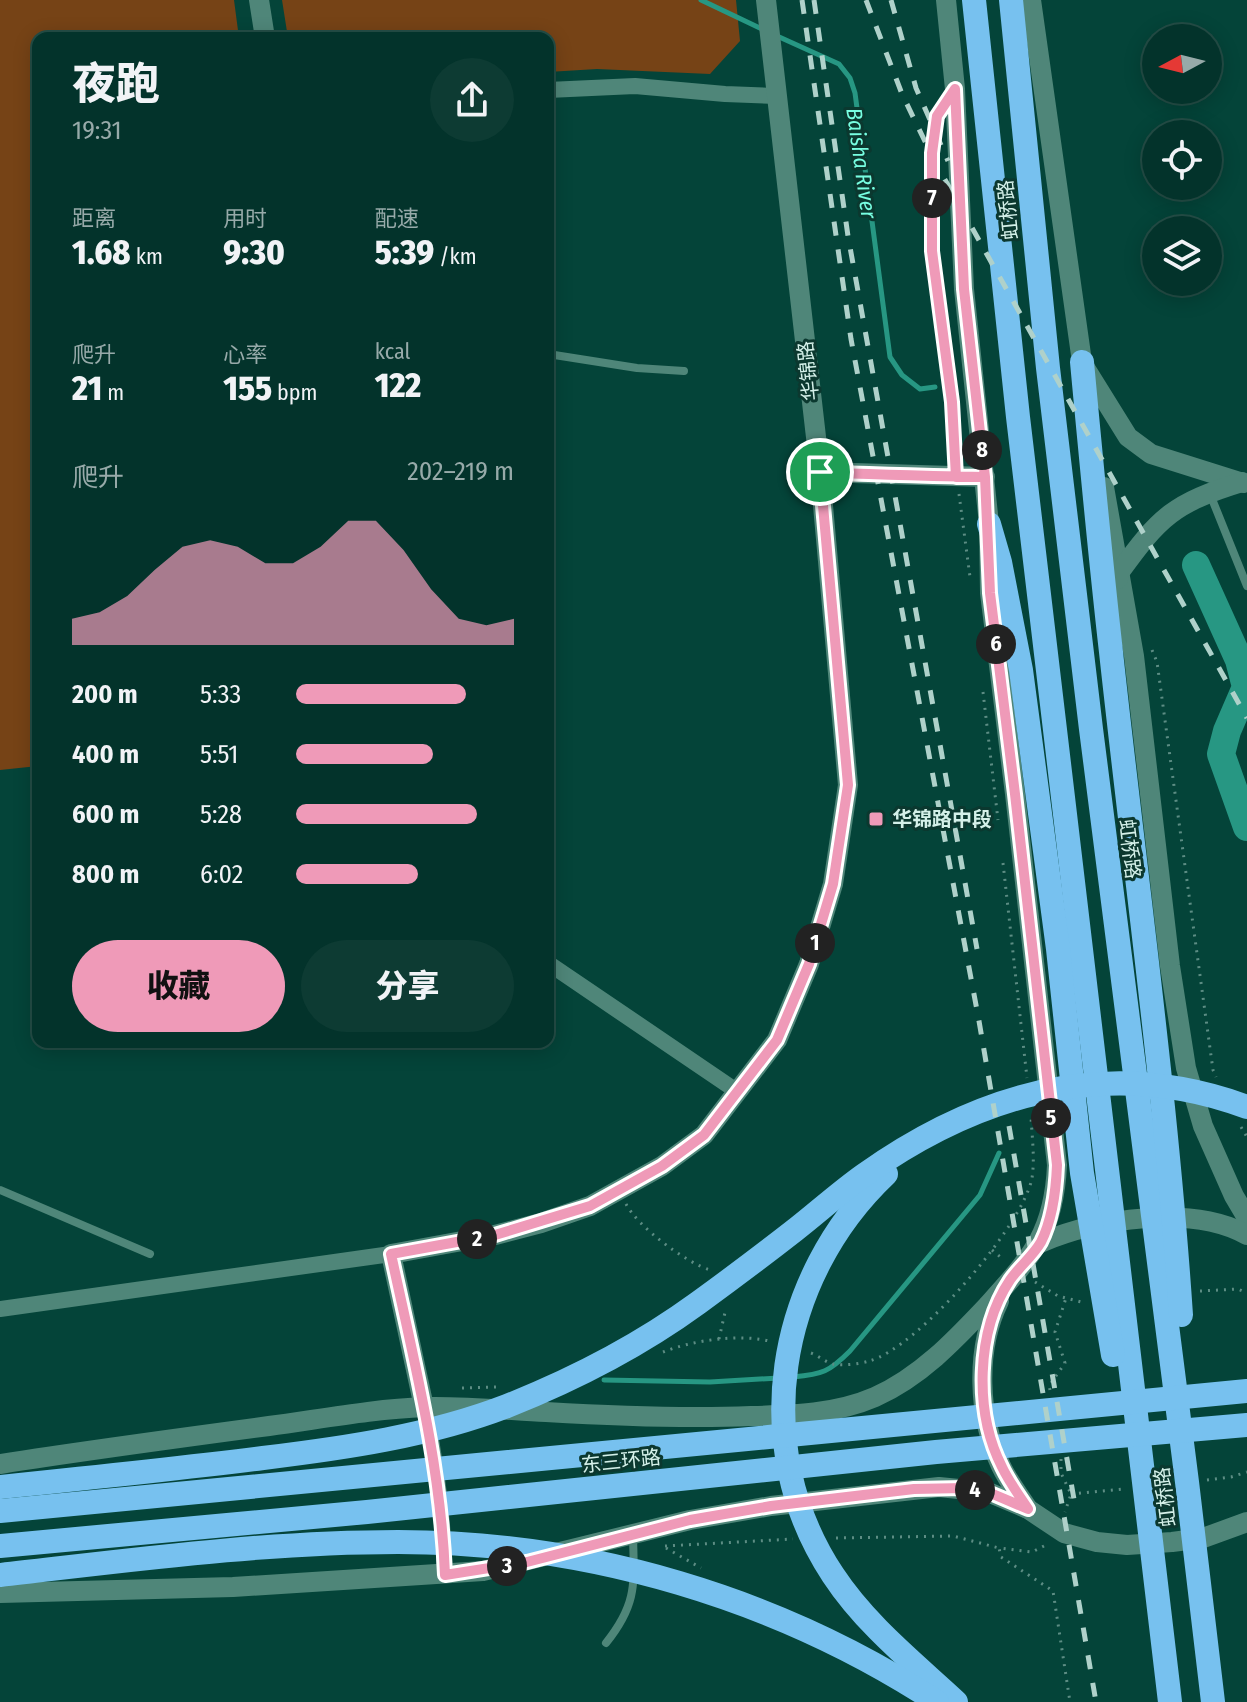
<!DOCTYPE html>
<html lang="zh">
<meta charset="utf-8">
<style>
:root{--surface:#03332b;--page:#0d3b33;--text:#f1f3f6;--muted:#97aaa9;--line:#244e47;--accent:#ef9ab8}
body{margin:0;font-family:"Fira Sans Condensed","Noto Sans SC",sans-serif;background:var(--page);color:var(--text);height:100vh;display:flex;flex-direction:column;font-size:30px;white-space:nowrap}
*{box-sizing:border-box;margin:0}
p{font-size:26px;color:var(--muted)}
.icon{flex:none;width:44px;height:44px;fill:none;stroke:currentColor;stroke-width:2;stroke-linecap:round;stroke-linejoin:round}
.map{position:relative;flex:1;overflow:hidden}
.sheet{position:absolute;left:32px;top:32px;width:522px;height:1016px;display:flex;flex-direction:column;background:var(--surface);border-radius:16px;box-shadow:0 4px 20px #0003,0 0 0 2px var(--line)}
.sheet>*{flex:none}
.needle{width:52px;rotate:263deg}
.buttons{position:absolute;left:1142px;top:24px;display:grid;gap:16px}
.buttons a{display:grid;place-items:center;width:80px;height:80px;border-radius:50%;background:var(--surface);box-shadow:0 4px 20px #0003,0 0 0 2px var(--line);font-size:40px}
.pin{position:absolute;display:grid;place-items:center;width:68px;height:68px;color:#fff;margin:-34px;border:4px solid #fff;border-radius:50%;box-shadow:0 2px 8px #0007}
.km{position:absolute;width:40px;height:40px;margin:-20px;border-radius:50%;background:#222;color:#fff;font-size:22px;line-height:40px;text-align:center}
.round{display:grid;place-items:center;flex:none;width:84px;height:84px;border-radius:42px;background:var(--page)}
.head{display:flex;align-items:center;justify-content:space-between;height:136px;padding:0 40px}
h1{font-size:44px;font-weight:800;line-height:60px}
.figures{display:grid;grid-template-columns:repeat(3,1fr);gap:12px;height:136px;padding:8px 40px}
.figures div{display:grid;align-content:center}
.figures b{font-size:34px;font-weight:800}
.figures small{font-size:22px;font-weight:400}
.figures p{font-size:22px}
.chart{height:224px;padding:16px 40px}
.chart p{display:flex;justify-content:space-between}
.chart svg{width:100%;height:144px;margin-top:8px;fill:var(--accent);opacity:.7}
.action{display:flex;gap:16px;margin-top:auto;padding:16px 40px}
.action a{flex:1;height:92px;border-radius:48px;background:var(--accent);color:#111;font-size:32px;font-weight:800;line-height:92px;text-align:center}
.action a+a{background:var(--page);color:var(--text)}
ul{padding:0 40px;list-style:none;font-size:26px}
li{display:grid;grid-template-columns:128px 96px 1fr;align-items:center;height:60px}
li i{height:20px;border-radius:10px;background:var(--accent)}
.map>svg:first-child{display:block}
</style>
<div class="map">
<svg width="1247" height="1702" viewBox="0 0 1247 1702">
<rect width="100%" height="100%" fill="#044439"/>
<g fill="#764316">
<polygon points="0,0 234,0 239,38 38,38 38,766 0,770"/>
<polygon points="282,0 736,0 740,41 710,74 597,69 548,72 548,38 288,38"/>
</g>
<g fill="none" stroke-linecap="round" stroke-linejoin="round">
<g stroke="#279783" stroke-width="5">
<polyline points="701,0 764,30"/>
<polyline points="777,36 839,64 850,78 855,93 890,357 902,375 920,389 935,387"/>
<path d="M793 1377C823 1374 829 1372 850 1351L980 1195 999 1153"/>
<polyline points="604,1380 710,1382 779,1378"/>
</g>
<polyline stroke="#279783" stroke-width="28" points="1196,565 1239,660 1246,687 1227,731 1221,754 1247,827"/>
<g stroke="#5d8d84" stroke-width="3" stroke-dasharray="2 6" stroke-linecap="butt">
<path d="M937 116C917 229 948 345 955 458"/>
<polyline points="959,494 970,577"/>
<polyline points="1152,650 1157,662 1213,1070 1216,1077"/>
<polyline points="983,692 998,820"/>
<polyline points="1003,863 1027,1078"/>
<polyline points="1241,1127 1247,1137"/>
<path d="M626 1204C638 1227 685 1262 710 1270"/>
<polyline points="992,1250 1004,1260"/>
<polyline points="1035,1282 1058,1296 1085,1303"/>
<polyline points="1200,1291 1238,1289 1247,1293"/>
<polyline points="719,1339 726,1308"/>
<path d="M663 1352C694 1340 741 1333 773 1342"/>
<path d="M811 1353C819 1356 825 1362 833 1364 842 1366 860 1364 869 1361 917 1349 1023 1226 1032 1178 1035 1158 1032 1137 1031 1117"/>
<polyline points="462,1388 498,1387"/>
<polyline points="1050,1390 1049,1386 1065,1363 1055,1332 1066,1298"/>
<polyline points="1061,1459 1061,1473 1071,1494 1065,1512"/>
<polyline points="1207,1480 1231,1477 1247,1472"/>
<polyline points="1071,1494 1123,1489"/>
<polyline points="836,1538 953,1536 999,1548"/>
<polyline points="665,1546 793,1539"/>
<polyline points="1044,1546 1032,1552 999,1548 1001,1557 1053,1591 1070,1702"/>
<polyline points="666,1548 701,1568"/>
</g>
<g stroke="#4f8679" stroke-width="8">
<polyline points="548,354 637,368 684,371"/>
<polyline points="1210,494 1247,586"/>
<polyline points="0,1190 150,1254"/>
<path d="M606 1643C638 1603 634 1583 633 1535"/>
</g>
<g stroke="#4f8679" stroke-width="16">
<polyline points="548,90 635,86 725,94 777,96"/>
<polyline points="548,963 738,1092"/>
<polyline points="0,1309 391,1254"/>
<path d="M427 1420C438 1471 443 1523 445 1575"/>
</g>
<g stroke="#4f8679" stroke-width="20">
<polyline points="259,0 265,38"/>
<polyline points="1031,0 1084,376"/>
<polyline points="1082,363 1128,437 1151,454 1243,483"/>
<polyline points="820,472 985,477"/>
<polyline points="1104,487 1134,656 1170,966 1186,1068 1203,1126 1234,1196 1247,1218"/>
<path d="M1118 579 1119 573C1160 516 1174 503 1242 482"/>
<path d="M1040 1243C1096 1219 1192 1204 1247 1235"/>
<path d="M999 1301C975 1350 978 1417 1001 1466 1008 1481 1019 1495 1028 1509"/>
<polyline points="424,1407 391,1254 495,1235 541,1223 590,1206 662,1166 704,1135 777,1040 809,964 833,884 848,785 820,472 766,0"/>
<path d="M0 1464C89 1450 179 1438 269 1426 321 1419 373 1409 425 1407 465 1406 506 1410 546 1412 614 1416 683 1419 751 1416 793 1415 836 1414 875 1397 920 1377 954 1341 987 1306 1031 1257 1054 1234 1057 1165L1015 794 990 593 989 524 964 289 955 89 946 0"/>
<polyline points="0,1593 233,1587 483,1571 690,1520 771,1506 939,1487 988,1492 1028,1509 1064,1533 1097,1542 1127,1545 1172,1542 1203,1538 1247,1522"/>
</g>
<g stroke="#77c1ef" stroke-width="24">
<polyline points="974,0 1018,417 1170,1702"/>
<polyline points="1011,0 1048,368 1091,729 1187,1482 1213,1702"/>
<path d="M1082 362C1091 459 1100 555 1111 652 1135 873 1166 1092 1181 1315"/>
<polyline points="989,524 1000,562 1021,670 1058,949 1082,1173 1113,1355"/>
<path d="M886 1174C776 1278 748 1447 833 1575 866 1625 913 1662 956 1702"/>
<path d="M0 1487C88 1478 175 1469 263 1458 345 1448 429 1436 507 1406 575 1379 639 1346 698 1303 731 1279 763 1255 795 1230 818 1212 840 1192 864 1175 981 1092 1110 1056 1247 1107"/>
<polyline points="0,1511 1247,1391"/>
<polyline points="0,1546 367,1512 936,1452 1247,1425"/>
<path d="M0 1575C132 1560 265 1542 398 1542 588 1542 778 1598 937 1702"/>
</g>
<g stroke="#afd1ca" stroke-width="5" stroke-dasharray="14 14" stroke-linecap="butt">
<polyline points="802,0 851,339 979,1021 1096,1702"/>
<polyline points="814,0 848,236 977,949"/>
<polyline points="866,0 902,94 934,160 1247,718"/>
<polyline points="891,0 916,88 948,161"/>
<polyline points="1009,1126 1075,1505"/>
</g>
</g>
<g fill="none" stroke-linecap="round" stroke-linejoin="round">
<defs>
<path id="route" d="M820 472 848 785 833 884 809 964 777 1040 704 1135 662 1166 590 1206 495 1235 391 1254C414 1361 441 1466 445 1575L527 1562 690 1520 771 1506 914 1489 964 1488 988 1492 1028 1509C1019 1495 1009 1482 1002 1467 974 1412 976 1331 1010 1280 1019 1267 1033 1256 1041 1242 1053 1218 1056 1191 1057 1165L1015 794 990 593 985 477H956L952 402 932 251V153L937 116 955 89 964 289 985 477C930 476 875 475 820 472"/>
</defs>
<use href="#route" stroke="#fff" stroke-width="16"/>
<use href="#route" stroke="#ef9ab8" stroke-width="10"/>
</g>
<rect fill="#ef9ab8" stroke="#0b382f" stroke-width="3" x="868" y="811" width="16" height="16" rx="4"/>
<g text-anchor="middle" stroke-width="6" stroke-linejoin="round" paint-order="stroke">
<g font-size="20" fill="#d4f0e9" stroke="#0b382f">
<text transform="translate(1008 210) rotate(-96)" y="7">虹桥路</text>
<text transform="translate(808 371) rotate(-96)" y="7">华锦路</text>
<text transform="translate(1130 849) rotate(83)" y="7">虹桥路</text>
<text transform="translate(621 1461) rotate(-6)" y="7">东三环路</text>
<text transform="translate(1165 1497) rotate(-97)" y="7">虹桥路</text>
</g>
<g font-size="20" font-weight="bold" fill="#d4f0e9" stroke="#0b382f" text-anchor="start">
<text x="892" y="826">华锦路中段</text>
</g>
<g font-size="22" font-style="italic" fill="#77fee1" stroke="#0b382f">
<text transform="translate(862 163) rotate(82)" y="8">Baisha River</text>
</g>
</g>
</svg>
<div class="buttons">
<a><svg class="needle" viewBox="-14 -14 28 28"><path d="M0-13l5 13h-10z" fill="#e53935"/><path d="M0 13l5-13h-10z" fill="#97aaa9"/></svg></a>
<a><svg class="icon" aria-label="locate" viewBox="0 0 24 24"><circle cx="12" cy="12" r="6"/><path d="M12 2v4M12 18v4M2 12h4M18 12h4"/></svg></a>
<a><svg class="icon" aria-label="layers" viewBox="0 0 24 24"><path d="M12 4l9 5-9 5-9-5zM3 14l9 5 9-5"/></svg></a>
</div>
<div class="pin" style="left:820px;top:472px;background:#1e9e55"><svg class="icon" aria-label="arrive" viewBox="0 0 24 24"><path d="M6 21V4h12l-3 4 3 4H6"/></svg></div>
<b class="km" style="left:815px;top:943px">1</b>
<b class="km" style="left:477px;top:1239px">2</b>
<b class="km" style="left:507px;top:1566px">3</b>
<b class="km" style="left:975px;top:1490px">4</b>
<b class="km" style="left:1051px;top:1118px">5</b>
<b class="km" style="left:996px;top:644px">6</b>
<b class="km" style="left:932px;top:198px">7</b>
<b class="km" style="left:982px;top:450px">8</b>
<section class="sheet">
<div class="head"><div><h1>夜跑</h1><p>19:31</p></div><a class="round"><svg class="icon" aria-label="share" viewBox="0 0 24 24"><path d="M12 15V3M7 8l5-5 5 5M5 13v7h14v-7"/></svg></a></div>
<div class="figures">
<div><p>距离</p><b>1.68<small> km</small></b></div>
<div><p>用时</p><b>9:30</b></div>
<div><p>配速</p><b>5:39<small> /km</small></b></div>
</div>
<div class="figures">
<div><p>爬升</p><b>21<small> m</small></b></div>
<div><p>心率</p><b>155<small> bpm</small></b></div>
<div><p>kcal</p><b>122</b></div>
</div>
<div class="chart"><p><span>爬升</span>202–219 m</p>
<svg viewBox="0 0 160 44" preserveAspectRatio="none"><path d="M0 44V36L10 34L20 29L30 21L40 14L50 12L60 14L70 19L80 19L90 14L100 6L110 6L120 15L130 27L140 36L150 38L160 36V44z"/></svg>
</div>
<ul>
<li><b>200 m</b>5:33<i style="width:78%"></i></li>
<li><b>400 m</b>5:51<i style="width:63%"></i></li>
<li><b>600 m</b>5:28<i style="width:83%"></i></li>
<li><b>800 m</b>6:02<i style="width:56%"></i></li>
</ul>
<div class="action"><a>收藏</a><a>分享</a></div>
</section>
</div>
